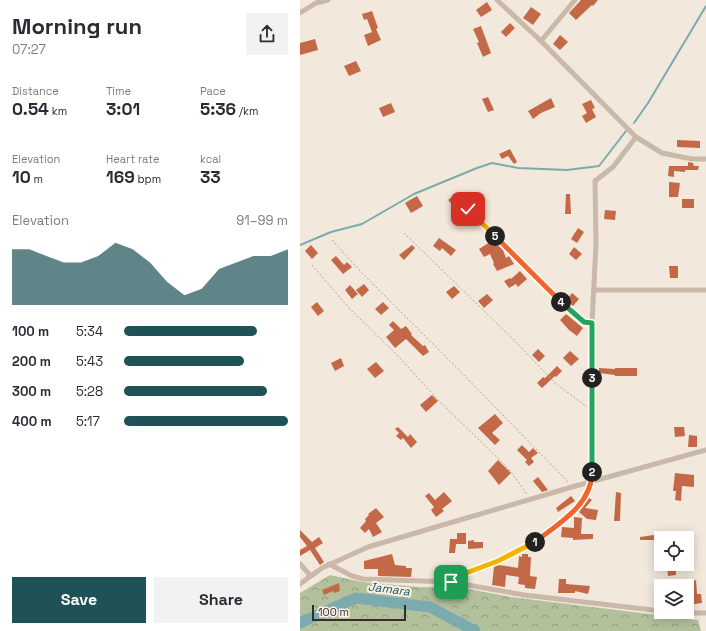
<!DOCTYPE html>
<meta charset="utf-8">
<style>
:root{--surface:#fff;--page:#f2f2f3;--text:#2b2b33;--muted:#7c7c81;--accent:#1e5257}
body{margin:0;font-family:"Space Grotesk",sans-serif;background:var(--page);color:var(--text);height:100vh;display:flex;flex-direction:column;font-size:15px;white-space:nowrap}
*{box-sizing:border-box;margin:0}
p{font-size:13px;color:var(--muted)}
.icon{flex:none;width:22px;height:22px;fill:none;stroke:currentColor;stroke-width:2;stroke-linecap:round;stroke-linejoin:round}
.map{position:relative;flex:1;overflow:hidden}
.side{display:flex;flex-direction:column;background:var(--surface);width:300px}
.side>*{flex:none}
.tools{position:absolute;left:354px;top:531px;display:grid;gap:8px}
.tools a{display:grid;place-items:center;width:40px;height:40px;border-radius:0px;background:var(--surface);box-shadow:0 2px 10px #0003;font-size:20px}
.scale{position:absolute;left:12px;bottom:10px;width:94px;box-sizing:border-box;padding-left:4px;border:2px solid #362d28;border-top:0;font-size:11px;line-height:14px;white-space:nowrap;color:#362d28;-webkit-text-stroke:3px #f9f2e8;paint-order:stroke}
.pin{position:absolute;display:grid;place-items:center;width:34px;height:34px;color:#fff;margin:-17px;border-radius:8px;box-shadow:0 2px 6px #0006}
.km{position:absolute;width:20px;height:20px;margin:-10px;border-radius:50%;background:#222;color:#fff;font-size:11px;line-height:20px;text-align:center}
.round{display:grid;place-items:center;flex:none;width:42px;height:42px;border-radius:0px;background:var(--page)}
.headline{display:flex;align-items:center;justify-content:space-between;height:68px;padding:0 12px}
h1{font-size:22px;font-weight:600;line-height:30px}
.stats{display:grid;grid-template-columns:repeat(3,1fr);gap:6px;height:68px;padding:4px 12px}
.stats div{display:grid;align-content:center}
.stats b{font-size:17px;font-weight:600}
.stats small{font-size:11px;font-weight:400}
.stats p{font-size:11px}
.chart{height:112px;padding:8px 12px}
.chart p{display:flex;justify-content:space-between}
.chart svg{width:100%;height:72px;margin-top:4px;fill:var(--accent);opacity:.7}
.button{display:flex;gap:8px;margin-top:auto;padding:8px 12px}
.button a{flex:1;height:46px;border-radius:0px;background:var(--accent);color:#fff;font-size:16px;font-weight:600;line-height:46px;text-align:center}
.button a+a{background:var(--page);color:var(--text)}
ul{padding:0 12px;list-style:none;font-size:13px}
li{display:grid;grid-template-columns:64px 48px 1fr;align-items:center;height:30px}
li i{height:10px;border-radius:5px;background:var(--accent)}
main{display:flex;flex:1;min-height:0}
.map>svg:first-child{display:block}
</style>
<main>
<section class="side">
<div class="headline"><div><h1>Morning run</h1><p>07:27</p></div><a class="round"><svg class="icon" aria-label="share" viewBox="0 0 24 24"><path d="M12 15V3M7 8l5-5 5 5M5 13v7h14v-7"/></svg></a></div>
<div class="stats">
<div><p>Distance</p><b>0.54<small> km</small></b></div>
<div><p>Time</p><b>3:01</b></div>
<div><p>Pace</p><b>5:36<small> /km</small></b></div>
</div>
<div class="stats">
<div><p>Elevation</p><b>10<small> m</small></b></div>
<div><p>Heart rate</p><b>169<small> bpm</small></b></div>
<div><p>kcal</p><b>33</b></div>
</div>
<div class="chart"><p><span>Elevation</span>91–99 m</p>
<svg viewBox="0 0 160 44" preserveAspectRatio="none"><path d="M0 44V10L10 10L20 14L30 18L40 18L50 14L60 6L70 10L80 18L90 30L100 38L110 34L120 22L130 18L140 14L150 14L160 10V44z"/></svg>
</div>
<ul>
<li><b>100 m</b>5:34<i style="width:81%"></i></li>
<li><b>200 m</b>5:43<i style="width:73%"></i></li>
<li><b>300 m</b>5:28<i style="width:87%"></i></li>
<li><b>400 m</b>5:17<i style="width:100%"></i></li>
</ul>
<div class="button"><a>Save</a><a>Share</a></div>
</section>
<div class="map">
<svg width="406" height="631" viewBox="0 0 406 631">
<defs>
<pattern id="forest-crowns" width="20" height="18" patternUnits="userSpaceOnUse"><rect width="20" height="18" fill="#b3c09c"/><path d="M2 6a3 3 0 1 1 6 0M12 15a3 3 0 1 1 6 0" fill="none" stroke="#929c7f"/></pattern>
</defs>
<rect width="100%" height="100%" fill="#f2e8dc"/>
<polygon fill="url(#forest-crowns)" points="30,575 62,582 119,587 164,588 211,597 398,620 401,631 0,631 0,593"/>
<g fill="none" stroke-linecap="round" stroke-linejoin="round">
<g stroke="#7babae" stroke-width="2">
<polyline points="334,123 348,103 406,6"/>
<polyline points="0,245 31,232 62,224 114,194 177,168 192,163 218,168 267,170 299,166 326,131"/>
</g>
<polyline stroke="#7babae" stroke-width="11" points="0,623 56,598 130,607 175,631"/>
</g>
<g fill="#c46947">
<polygon points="281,0 298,0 293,6 292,5 276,20 269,13"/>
<polygon points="187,2 192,10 181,17 176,10"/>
<polygon points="231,7 241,14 233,25 223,18"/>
<polygon points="72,11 78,28 76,29 81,40 68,46 64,35 72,32 67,19 64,20 62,14"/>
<polygon points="210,23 215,28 206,37 201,32"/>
<polygon points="181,26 191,53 183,57 177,43 179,42 173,29"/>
<polygon points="260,35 268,42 260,50 253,44"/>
<polygon points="15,39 18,50 0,55 0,43"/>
<polygon points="56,61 61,71 49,76 44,66"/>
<polygon points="188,97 194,110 188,112 182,99"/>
<polygon points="251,98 255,107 241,113 233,119 228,111"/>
<polygon points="291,100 295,108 292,109 296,117 286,123 282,116 287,113 282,104"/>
<polygon points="91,103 95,112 83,117 79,108"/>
<polygon points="377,140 400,141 400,148 377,147"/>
<polygon points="210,149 217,162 214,164 208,156 202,159 199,154"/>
<polygon points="388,162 393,163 394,166 399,166 398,170 385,170 385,172 374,171 374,177 368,176 369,166 388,166"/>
<polygon points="369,182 380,183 378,197 369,197"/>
<polygon points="266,194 270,194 271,214 265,214"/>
<polygon points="117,196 123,206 111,213 105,203"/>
<polygon points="152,197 163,208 157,213 153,209 155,207 148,200"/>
<rect x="382" y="199" width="12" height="9"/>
<polygon points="305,210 316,211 315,220 304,219"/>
<polygon points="278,228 284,232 277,243 271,239"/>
<polygon points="139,238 156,250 151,256 142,248 140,251 133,246"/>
<polygon points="193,240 203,250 206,258 209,256 214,264 197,271 193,264 194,263 190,254 184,257 179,249"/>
<polygon points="11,245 18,253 12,259 5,251"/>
<polygon points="112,245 115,248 104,260 99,255"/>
<polygon points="274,247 282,254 276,260 269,254"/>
<polygon points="36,256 44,265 47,262 52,267 43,274 31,260"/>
<polygon points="369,266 378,266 378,278 370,278"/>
<polygon points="220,271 227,279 218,287 216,284 209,288 204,281 210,278 211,279"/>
<polygon points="64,284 69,290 62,297 56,290"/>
<polygon points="50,285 58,294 52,299 45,290"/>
<polygon points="154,286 160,292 152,299 146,292"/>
<polygon points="272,293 279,299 273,306 266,301"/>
<polygon points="187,294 193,300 184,308 178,301"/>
<polygon points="17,302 24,311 18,316 11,307"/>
<polygon points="83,302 89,308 81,315 75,309"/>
<polygon points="266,314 283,328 277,336 269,330 260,320"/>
<polygon points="93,321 101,329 106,326 112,334 111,335 123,346 125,345 129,352 123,356 106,339 95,348 86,337 94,330 89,325"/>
<polygon points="238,349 245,356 239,362 232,355"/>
<polygon points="270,351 279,359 271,366 263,358"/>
<polygon points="41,358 44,366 35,371 31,363"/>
<polygon points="76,362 84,371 75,378 67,369"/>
<polygon points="257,366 262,371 256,377 255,376 242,388 237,383 243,377 245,378"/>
<polygon points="299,368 315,369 315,368 337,368 337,376 315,376 315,375 299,373"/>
<polygon points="132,395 138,401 126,412 120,405"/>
<polygon points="195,414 203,423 192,433 200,440 195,445 178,428"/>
<polygon points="98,427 108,437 110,434 117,442 111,448 103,438 101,440 96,436 99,433 95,429"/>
<polygon points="374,427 384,427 385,436 375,437"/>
<polygon points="389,435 397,436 397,447 388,447"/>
<polygon points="222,445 229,452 233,448 238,453 231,458 234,462 229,466 225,462 227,460 217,450"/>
<polygon points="198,460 211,473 199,485 188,471"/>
<polygon points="375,473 394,475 394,487 382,486 381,501 375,500 376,491 373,491"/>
<polygon points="238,477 248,490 242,492 233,481"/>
<polygon points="144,492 152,501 142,509 144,511 136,517 131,510 134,507 125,496 129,493 135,500"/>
<polygon points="316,492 321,493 320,521 314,521"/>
<polygon points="271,496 275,501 258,512 256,508"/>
<polygon points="289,498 292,500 285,508 298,510 296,520 287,519 279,512"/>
<polygon points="76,508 84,517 76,523 82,532 73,537 69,529 65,533 60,528 66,521 65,519 69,515 68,514"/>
<polygon points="274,517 282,518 281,534 293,534 293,539 273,540 273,538 261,537 262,527 274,528"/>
<polygon points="0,530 12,542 19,537 23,543 15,548 24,562 20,565 10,550 0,556 0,550 7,546 0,537"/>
<polygon points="354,532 361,532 361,540 340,540 340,537 354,535"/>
<polygon points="157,533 166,533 166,544 156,544 155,553 149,553 150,539 157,539"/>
<polygon points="174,540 174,542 183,542 183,548 168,549 168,541"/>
<polygon points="92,554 95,565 106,566 106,568 112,568 111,577 78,576 78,569 64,569 64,561"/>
<polygon points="222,554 228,554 228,557 231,557 230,576 237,577 235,589 225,588 225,585 218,584 219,577 206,575 205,587 192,585 194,567 198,565 206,566 218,568 219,556 222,557"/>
<polygon points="376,565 376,575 368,576 367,566"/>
<polygon points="259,579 266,579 266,584 290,586 288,594 275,591 275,593 258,593"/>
<polygon points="396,580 397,594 401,594 402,603 387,605 387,597 391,597 389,581"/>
<polygon points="39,583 40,591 34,593 33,591 24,595 22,590"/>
</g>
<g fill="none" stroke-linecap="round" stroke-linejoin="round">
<g stroke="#b5a292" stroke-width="1" stroke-dasharray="2 2" stroke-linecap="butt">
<polyline points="104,233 216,342 255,383 287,407"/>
<polyline points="32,240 62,273 157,368 268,482"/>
<polyline points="12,265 50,309 99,357 140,402 208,468 227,494"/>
</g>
<g stroke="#cab8a8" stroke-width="5">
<polyline points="197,0 241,41 336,137 362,153 392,159 406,159"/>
<polyline points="0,13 16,3 28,0"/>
<polyline points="241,41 275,0"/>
<polyline points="168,209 256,298 284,322 292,323"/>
<polyline points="294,290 406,290"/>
<polyline points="0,564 11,576 8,577"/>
<polyline points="29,564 52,576 63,579 151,582 224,595 361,611"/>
<polyline points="151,582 155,577 198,561 235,542 272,514 283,501 293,481 292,323 296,244 295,181 313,167 336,137"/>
<polyline points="0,584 22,568 68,547 272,487 406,450"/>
<polyline points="371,612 381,613 406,613"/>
</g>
</g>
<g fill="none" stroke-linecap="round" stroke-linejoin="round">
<defs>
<polyline id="split-1" points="151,582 155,577 198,561 235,542"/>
<path id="split-2" d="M235 542C258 524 292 505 292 472"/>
<polyline id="split-3" points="292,378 292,472"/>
<polyline id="split-4" points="261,302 284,322 292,323 292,378"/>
<polyline id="split-5" points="195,236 261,302"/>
<polyline id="split-6" points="168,209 195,236"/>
</defs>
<use href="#split-1" stroke="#fff" stroke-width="8"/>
<use href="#split-2" stroke="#fff" stroke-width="8"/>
<use href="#split-3" stroke="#fff" stroke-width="8"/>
<use href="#split-4" stroke="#fff" stroke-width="8"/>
<use href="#split-5" stroke="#fff" stroke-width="8"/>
<use href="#split-6" stroke="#fff" stroke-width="8"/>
<use href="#split-1" stroke="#f5b400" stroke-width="5"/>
<use href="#split-2" stroke="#f0652b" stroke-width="5"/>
<use href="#split-3" stroke="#22a559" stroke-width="5"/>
<use href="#split-4" stroke="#22a559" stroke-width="5"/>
<use href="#split-5" stroke="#f0652b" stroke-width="5"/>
<use href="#split-6" stroke="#f5b400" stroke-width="5"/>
</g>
<g text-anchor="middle" stroke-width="4" stroke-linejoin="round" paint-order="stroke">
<g font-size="12" font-style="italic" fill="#1e5257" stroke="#f9f2e8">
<text transform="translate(89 589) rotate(7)" y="4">Jamara</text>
</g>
</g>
</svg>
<div class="tools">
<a><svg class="icon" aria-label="locate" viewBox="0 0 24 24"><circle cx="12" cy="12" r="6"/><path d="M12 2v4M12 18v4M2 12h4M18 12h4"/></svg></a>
<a><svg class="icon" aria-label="layers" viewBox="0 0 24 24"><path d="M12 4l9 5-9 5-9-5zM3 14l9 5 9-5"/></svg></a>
</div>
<div class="scale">100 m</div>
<div class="pin" style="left:151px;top:582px;background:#1e9e55"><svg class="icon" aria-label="arrive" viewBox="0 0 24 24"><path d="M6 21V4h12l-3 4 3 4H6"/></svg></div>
<div class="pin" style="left:168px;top:209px;background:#d93025"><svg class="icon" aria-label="check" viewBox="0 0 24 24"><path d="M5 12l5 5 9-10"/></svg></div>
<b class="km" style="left:235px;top:542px">1</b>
<b class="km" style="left:292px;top:472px">2</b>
<b class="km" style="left:292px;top:378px">3</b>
<b class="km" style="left:261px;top:302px">4</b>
<b class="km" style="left:195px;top:236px">5</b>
</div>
</main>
